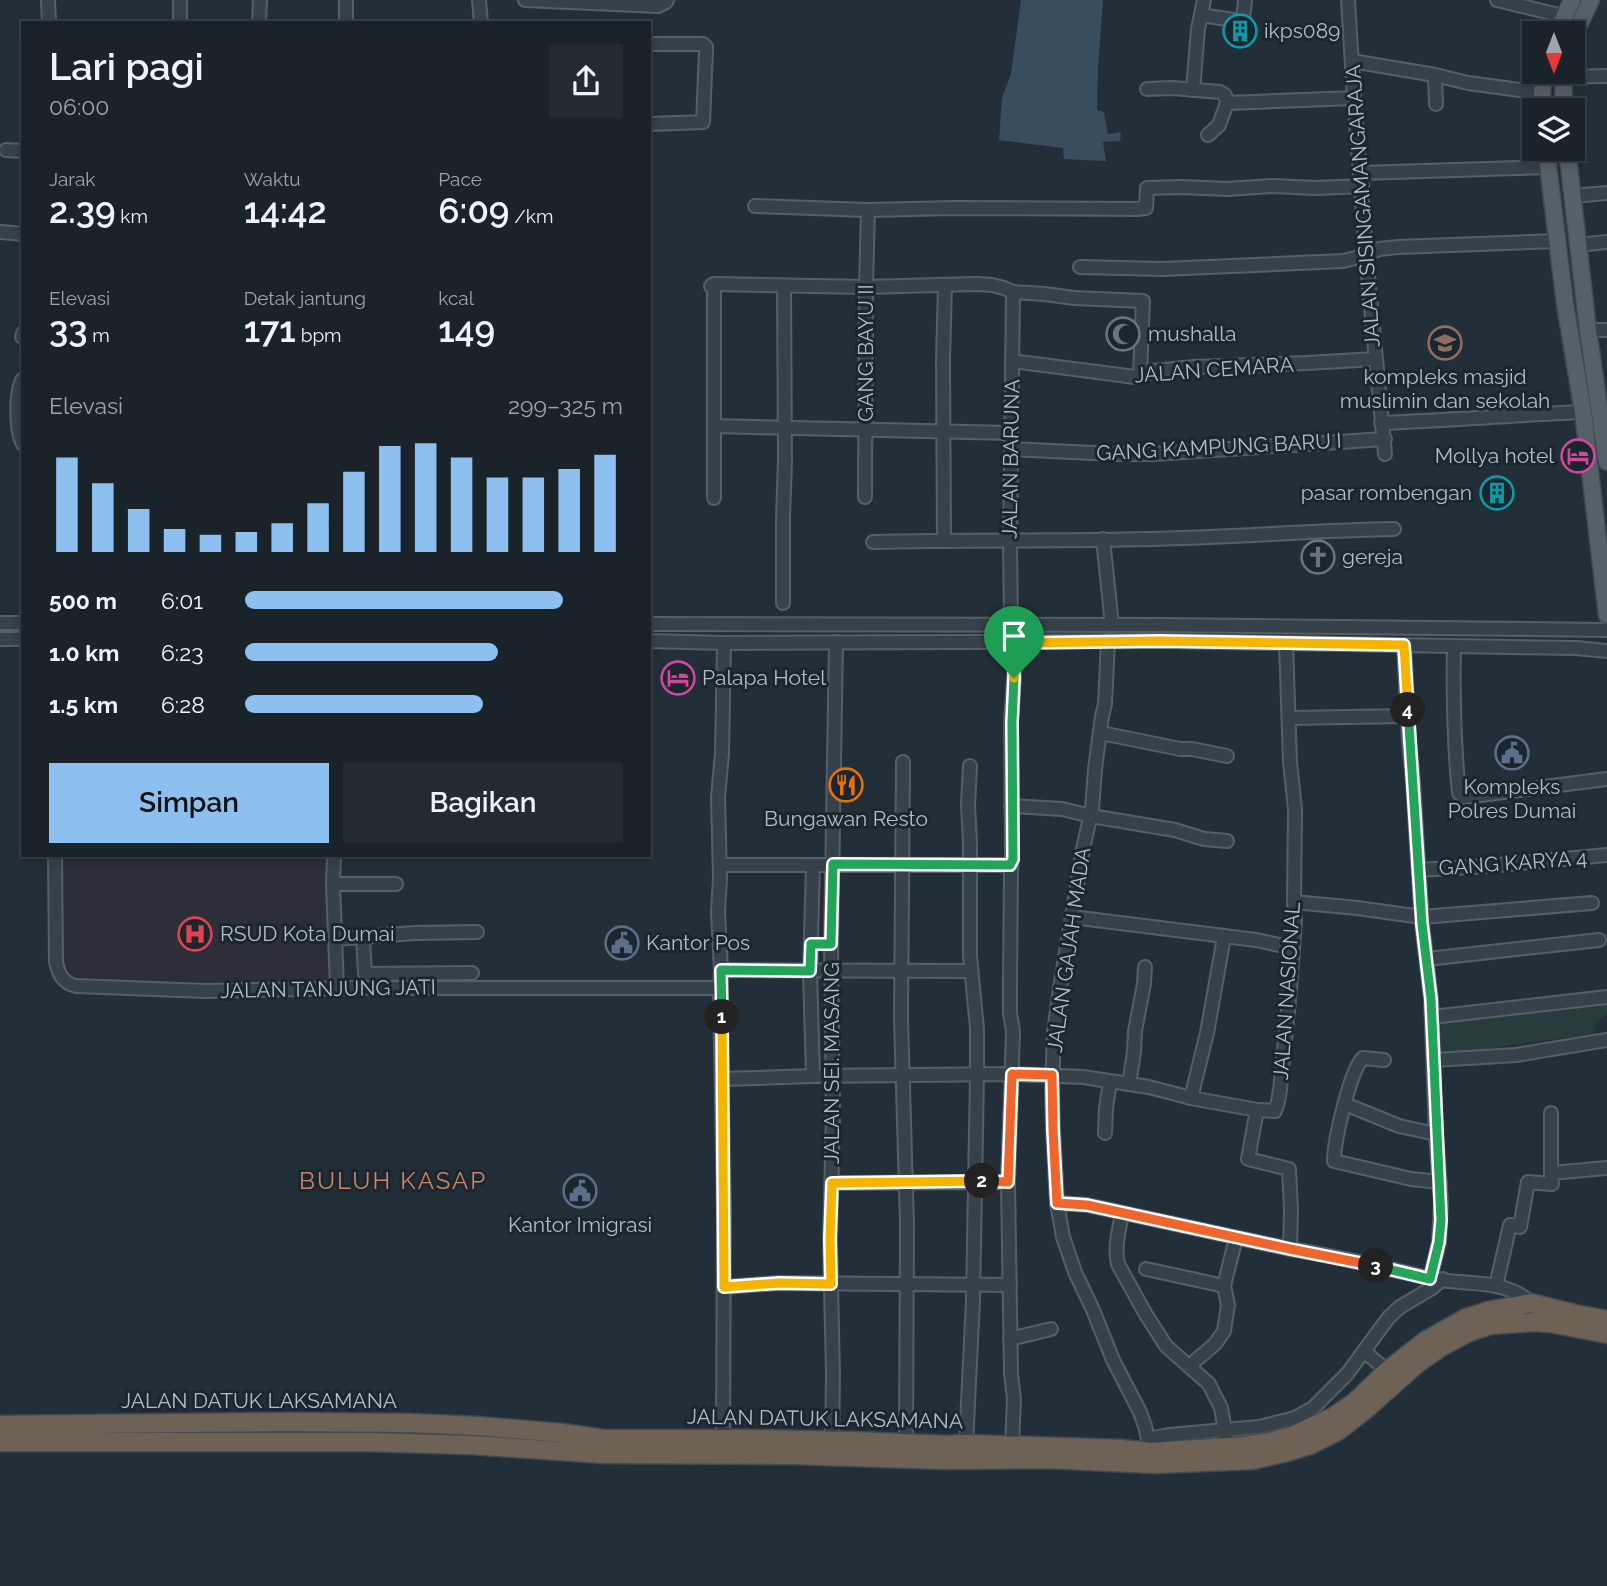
<!DOCTYPE html>
<html lang="id">
<meta charset="utf-8">
<style>
:root{--surface:#1a232a;--page:#232b32;--text:#f1f3f6;--muted:#9fa4a8;--line:#384047;--accent:#8dc0ef}
body{margin:0;font-family:Raleway,sans-serif;background:var(--page);color:var(--text);height:100vh;display:flex;flex-direction:column;font-size:26px;white-space:nowrap}
*{box-sizing:border-box;margin:0}
p{font-size:23px;color:var(--muted)}
.icon{flex:none;width:38px;height:38px;fill:none;stroke:currentColor;stroke-width:2;stroke-linecap:round;stroke-linejoin:round}
.map{position:relative;flex:1;overflow:hidden}
.sheet{position:absolute;left:21px;top:21px;width:630px;height:836px;display:flex;flex-direction:column;background:var(--surface);border-radius:0px;box-shadow:0 4px 10px #0003,0 0 0 2px var(--line)}
.sheet>*{flex:none}
.needle{width:46px;rotate:180deg}
.controls{position:absolute;left:1522px;top:21px;display:grid;gap:14px}
.controls a{display:grid;place-items:center;width:63px;height:63px;border-radius:0px;background:var(--surface);box-shadow:0 4px 10px #0003,0 0 0 2px var(--line);font-size:35px}
.pin{position:absolute;display:grid;place-items:center;width:60px;height:60px;color:#fff;margin:-72px -30px;border-radius:50% 50% 50% 0;rotate:-45deg;box-shadow:0 0 7px #0007}
.pin .icon{rotate:45deg}
.km{position:absolute;width:35px;height:35px;margin:-18px;border-radius:50%;background:#222;color:#fff;font-size:19px;line-height:35px;text-align:center}
.round{display:grid;place-items:center;flex:none;width:74px;height:74px;border-radius:0px;background:var(--page)}
.head{display:flex;align-items:center;justify-content:space-between;height:119px;padding:0 28px}
h1{font-size:38px;font-weight:600;line-height:52px}
.figures{display:grid;grid-template-columns:repeat(3,1fr);gap:10px;height:119px;padding:7px 28px}
.figures div{display:grid;align-content:center}
.figures b{font-size:35px;font-weight:600}
.figures small{font-size:19px;font-weight:400}
.figures p{font-size:19px}
.chart{height:196px;padding:14px 28px}
.chart p{display:flex;justify-content:space-between}
.chart svg{width:100%;height:126px;margin-top:7px;stroke:var(--accent);stroke-width:6}
.button{display:flex;gap:14px;margin-top:auto;padding:14px 28px}
.button a{flex:1;height:80px;border-radius:0px;background:var(--accent);color:#111;font-size:28px;font-weight:600;line-height:80px;text-align:center}
.button a+a{background:var(--page);color:var(--text)}
ul{padding:0 28px;list-style:none;font-size:23px}
li{display:grid;grid-template-columns:112px 84px 1fr;align-items:center;height:52px}
li i{height:18px;border-radius:9px;background:var(--accent)}
.map>svg:first-child{display:block}
</style>
<div class="map">
<svg width="1607" height="1586" viewBox="0 0 1607 1586">
<rect width="100%" height="100%" fill="#232f38"/>
<polygon fill="#2e2e3a" points="60,856 328,856 331,980 199,982 111,981 71,977 61,964"/>
<polygon fill="#283d3b" points="1607,1002 1607,1014 1595,1023 1594,1034 1441,1055 1441,1023"/>
<polygon fill="#384e5e" points="1021,0 1103,0 1098,67 1097,110 1104,112 1108,134 1121,132 1120,141 1103,142 1106,161 1064,159 1063,148 999,140 1002,98 1011,74"/>
<g fill="none" stroke-linecap="round" stroke-linejoin="round">
<defs>
<g id="minor">
<polyline points="48,0 49,23"/>
<polyline points="479,0 481,23"/>
<polyline points="525,0 658,6 666,2 667,0"/>
<polyline points="1348,0 1354,98 1366,254 1385,454"/>
<polyline points="1497,0 1563,16"/>
<polyline points="1201,15 1240,21 1243,19 1245,0"/>
<polyline points="180,23 180,0"/>
<polyline points="259,23 260,0"/>
<polyline points="346,23 346,0"/>
<polyline points="649,44 703,44 706,47 706,50 703,122 649,124"/>
<polyline points="1352,61 1435,75 1468,83 1542,93"/>
<polyline points="1435,75 1436,104"/>
<polyline points="1563,77 1607,76"/>
<polyline points="1147,89 1173,88 1220,92 1225,95 1227,103 1354,98"/>
<polyline points="1193,90 1198,29 1204,0"/>
<polyline points="1208,135 1219,125 1227,103"/>
<polyline points="6,150 23,151"/>
<polyline points="1361,173 1548,167"/>
<polyline points="1572,196 1607,193"/>
<polyline points="755,206 868,210 955,208 1137,209 1146,208 1147,188 1182,187 1227,189 1273,186 1316,188 1362,186"/>
<polyline points="1,232 23,234"/>
<polyline points="1578,245 1607,242"/>
<polyline points="1080,267 1163,269 1343,261 1364,256 1379,249 1398,247 1558,241"/>
<polyline points="1588,330 1607,330"/>
<polyline points="22,337 23,333"/>
<polyline points="1012,361 1135,377 1154,371 1194,367 1307,363 1375,359"/>
<path d="M23 379C15 390 16 433 23 444"/>
<path d="M1381 423C1449 420 1516 415 1583 412"/>
<polyline points="714,426 1011,433"/>
<polyline points="1012,449 1113,454 1153,454 1385,439"/>
<polyline points="865,497 866,287 868,210"/>
<polyline points="714,498 714,289 711,286 714,284 866,287 976,284 992,285 1004,288 1013,292 1045,294 1074,298 1143,301 1140,375"/>
<polyline points="1103,539 1112,625"/>
<polyline points="944,540 943,360 945,285"/>
<path d="M873 542C976 539 1079 542 1182 538 1253 536 1323 530 1394 529"/>
<polyline points="783,603 783,518 785,461 784,286"/>
<polyline points="0,623 23,623"/>
<polyline points="649,624 1161,625 1607,630"/>
<polyline points="1011,625 1010,543 1013,292"/>
<polyline points="0,639 23,639"/>
<polyline points="649,641 724,643 1160,641 1454,646 1576,648 1607,651"/>
<polyline points="1108,641 1105,704 1102,716 1095,769 1092,809 1083,849 1060,988 1054,1032 1052,1092 1053,1130 1057,1203 1063,1237 1075,1272 1093,1310 1113,1360 1140,1412 1145,1426 1151,1452"/>
<polyline points="1404,645 1409,741 1413,782 1422,924 1431,999 1436,1134 1441,1202 1439,1242 1430,1279"/>
<path d="M1454 646C1453 695 1454 744 1459 793L1464 797 1607 779"/>
<polyline points="1289,718 1408,716"/>
<polyline points="1101,733 1180,749 1192,749 1227,756"/>
<polyline points="903,762 901,1019 907,1224 906,1443"/>
<polyline points="1011,806 1062,809 1091,816 1175,830 1204,839 1227,841"/>
<path d="M55 856 56 962C59 975 63 983 76 986L206 991 354 988H720"/>
<polyline points="334,856 333,884 337,988"/>
<polyline points="720,865 1011,865"/>
<polyline points="813,865 810,971 813,1076"/>
<polyline points="1419,870 1488,866 1607,855"/>
<polyline points="333,884 396,884"/>
<polyline points="1294,902 1357,908 1422,917 1592,903"/>
<polyline points="1072,917 1256,940 1293,948"/>
<polyline points="363,937 365,974 472,973"/>
<polyline points="335,939 415,933 477,932"/>
<polyline points="1427,959 1599,940"/>
<polyline points="721,970 971,971"/>
<polyline points="1432,1017 1607,997"/>
<path d="M1384 1060 1363 1058C1350 1070 1334 1142 1334 1161L1411 1179 1440 1182"/>
<polyline points="1434,1060 1516,1055 1607,1040"/>
<polyline points="723,1079 813,1076 1012,1074 1083,1077 1149,1087 1191,1098 1257,1110 1275,1111 1278,1102 1280,1090 1290,990 1295,920 1294,902 1295,809 1290,762 1286,643"/>
<polyline points="1129,1084 1134,1052 1135,1031 1144,984 1145,967"/>
<polyline points="1191,1098 1207,1033 1224,937"/>
<polyline points="1345,1104 1399,1126 1436,1134"/>
<polyline points="1257,1110 1248,1159 1289,1169 1291,1210 1290,1249"/>
<polyline points="1551,1113 1551,1173"/>
<polyline points="1105,1133 1106,1108 1110,1082"/>
<polyline points="832,1183 1008,1182"/>
<path d="M1057 1203 1087 1205 1290 1249C1336 1256 1382 1267 1428 1278 1461 1286 1504 1277 1531 1303"/>
<path d="M1122 1214C1119 1230 1114 1248 1118 1264L1145 1313 1166 1346 1209 1384 1221 1408 1226 1436"/>
<polyline points="1146,1269 1224,1286"/>
<polyline points="1496,1286 1510,1225 1520,1227 1528,1182 1552,1184 1551,1173 1607,1168"/>
<polyline points="724,1287 779,1283 1010,1285"/>
<polyline points="1010,1339 1051,1329"/>
<polyline points="1364,1351 1387,1371"/>
<polyline points="1189,1366 1215,1344 1224,1331 1228,1305 1224,1286 1236,1238"/>
<polyline points="1148,1439 1169,1435 1259,1427 1295,1418 1313,1408 1347,1374 1389,1317 1400,1307 1432,1288 1443,1279"/>
<polyline points="723,1440 724,1212 720,988 721,970 718,912 720,878 718,797 722,754 724,643"/>
<polyline points="832,1441 833,1374 830,1239 833,1115 831,944 836,642"/>
<polyline points="966,1444 973,1300 977,1075 977,1028 970,956 970,842 968,805 970,766"/>
<polyline points="1012,1447 1014,1399 1011,1374 1008,1182 1013,1031 1010,1013 1010,982 1011,865 1012,859 1011,722 1014,678 1014,643"/>
</g>
<g id="major">
<polyline points="1557,33 1572,0"/>
<polyline points="1573,38 1591,0"/>
<polyline points="1543,110 1542,93 1544,72"/>
<polyline points="1563,110 1564,72"/>
<polyline points="1546,149 1565,304 1583,412 1607,615"/>
<polyline points="1567,149 1588,330 1607,462"/>
</g>
<g id="highway">
<polyline points="0,1425 288,1422 408,1423 478,1426 562,1433 604,1439 743,1439 853,1441 947,1445 966,1444 1121,1449 1151,1452 1245,1446 1265,1443 1292,1436 1333,1417 1355,1402 1387,1371 1425,1341 1466,1318 1488,1311 1531,1303 1575,1314 1607,1320"/>
<polyline points="0,1442 367,1442 471,1445 604,1454 794,1455 946,1460 1048,1459 1154,1464 1253,1460 1287,1452 1310,1445 1338,1431 1365,1410 1418,1363 1441,1347 1467,1333 1490,1325 1535,1322 1550,1323 1607,1334"/>
</g>
</defs>
<use href="#minor" stroke="#555f67" stroke-width="16"/>
<use href="#major" stroke="#404a52" stroke-width="19"/>
<use href="#highway" stroke="#424c54" stroke-width="21"/>
<use href="#minor" stroke="#374149" stroke-width="12"/>
<use href="#major" stroke="#556069" stroke-width="16"/>
<use href="#highway" stroke="#6e6155" stroke-width="18"/>
</g>
<g fill="none" stroke-linecap="round" stroke-linejoin="round">
<defs>
<polyline id="split-1" points="722,1017 721,970 810,971 811,944 831,944 833,864 1010,865 1013,859 1012,722 1014,678"/>
<polyline id="split-2" points="722,1017 724,1287 779,1283 831,1284 830,1239 832,1183 982,1181"/>
<polyline id="split-3" points="982,1181 1008,1182 1012,1074 1052,1075 1053,1130 1057,1203 1087,1205 1290,1249 1376,1266"/>
<polyline id="split-4" points="1376,1266 1430,1279 1439,1242 1441,1220 1431,999 1422,924 1408,710"/>
<polyline id="split-5" points="1014,678 1014,643 1160,641 1404,645 1408,710"/>
</defs>
<use href="#split-1" stroke="#fff" stroke-width="14"/>
<use href="#split-2" stroke="#fff" stroke-width="14"/>
<use href="#split-3" stroke="#fff" stroke-width="14"/>
<use href="#split-4" stroke="#fff" stroke-width="14"/>
<use href="#split-5" stroke="#fff" stroke-width="14"/>
<use href="#split-1" stroke="#22a559" stroke-width="9"/>
<use href="#split-2" stroke="#f5b400" stroke-width="9"/>
<use href="#split-3" stroke="#f0652b" stroke-width="9"/>
<use href="#split-4" stroke="#22a559" stroke-width="9"/>
<use href="#split-5" stroke="#f5b400" stroke-width="9"/>
</g>
<defs>
<symbol id="building-ring" viewBox="-11 -11 22 22"><circle r="9.5" fill="#1c262e" stroke="#0f9aa8" stroke-width="1.5"/><path d="M-4-6H4V6H1V3H-1V6H-4ZM-2.5-4.3h1.7v1.8h-1.7ZM.8-4.3h1.7v1.8H.8ZM-2.5-1h1.7V.8h-1.7ZM.8-1h1.7V.8H.8Z" fill="#0f9aa8"/></symbol>
<symbol id="mosque-ring" viewBox="-11 -11 22 22"><circle r="9.5" fill="#1c262e" stroke="#6b7280" stroke-width="1.5"/><path d="M3.5-4.9A6 6 0 1 0 3.5 4.9A5 5 0 1 1 3.5-4.9Z" fill="#6b7280"/></symbol>
<symbol id="school-ring" viewBox="-11 -11 22 22"><circle r="9.5" fill="#1c262e" stroke="#8d6e63" stroke-width="1.5"/><path d="M0-5L7-2L0 1L-7-2ZM-4 1L0 2.5L4 1V4Q0 6-4 4Z" fill="#8d6e63"/></symbol>
<symbol id="hotel-ring" viewBox="-11 -11 22 22"><circle r="9.5" fill="#1c262e" stroke="#d1479c" stroke-width="1.5"/><path d="M-6-4.5h1.5V1H6V5H4.5V3h-9V5H-6ZM-4 0a1.8 1.8 0 1 1 3.6 0ZM.5 0V-2.5h3Q6-2.5 6 0Z" fill="#d1479c"/></symbol>
<symbol id="church-ring" viewBox="-11 -11 22 22"><circle r="9.5" fill="#1c262e" stroke="#6b7280" stroke-width="1.5"/><path d="M-1.2-6h2.4v3.5h3.3v2.4h-3.3V6h-2.4V-.1h-3.3v-2.4h3.3Z" fill="#6b7280"/></symbol>
<symbol id="civic-ring" viewBox="-11 -11 22 22"><circle r="9.5" fill="#1c262e" stroke="#5c6f8a" stroke-width="1.5"/><path d="M-.6-6.5H3V-4.5H.6V-3L4-1V1h2V6H-6V1h2V-1L-.6-3ZM-1.2 2.5V6h2.4V2.5Z" fill="#5c6f8a"/></symbol>
<symbol id="restaurant-ring" viewBox="-11 -11 22 22"><circle r="9.5" fill="#1c262e" stroke="#e8710a" stroke-width="1.5"/><path d="M-5-6h1v4h1v-4h1v4h1v-4h1v5L-1.5 .5V6h-2V.5L-5-1ZM5-6V6H3V1.5H1.5Q1.5-4 5-6Z" fill="#e8710a"/></symbol>
<symbol id="hospital-ring" viewBox="-11 -11 22 22"><circle r="9.5" fill="#1c262e" stroke="#e0444e" stroke-width="1.5"/><path d="M-5-5h3v3.5h4V-5h3V5h-3V1.5h-4V5h-3Z" fill="#e0444e"/></symbol>
</defs>
<g fill-rule="evenodd">
<use href="#building-ring" x="1221" y="12" width="38" height="38"/>
<use href="#mosque-ring" x="1104" y="315" width="38" height="38"/>
<use href="#school-ring" x="1426" y="324" width="38" height="38"/>
<use href="#hotel-ring" x="1559" y="437" width="38" height="38"/>
<use href="#building-ring" x="1478" y="474" width="38" height="38"/>
<use href="#church-ring" x="1299" y="538" width="38" height="38"/>
<use href="#hotel-ring" x="659" y="659" width="38" height="38"/>
<use href="#civic-ring" x="1493" y="734" width="38" height="38"/>
<use href="#restaurant-ring" x="827" y="766" width="38" height="38"/>
<use href="#hospital-ring" x="176" y="915" width="38" height="38"/>
<use href="#civic-ring" x="603" y="924" width="38" height="38"/>
<use href="#civic-ring" x="561" y="1172" width="38" height="38"/>
</g>
<g text-anchor="middle" stroke-width="6" stroke-linejoin="round" paint-order="stroke">
<g font-size="21" fill="#b2bcc5" stroke="#1c262e" text-anchor="start">
<text x="1264" y="38">ikps089</text>
<text x="1148" y="341">mushalla</text>
<text x="1445" y="384" text-anchor="middle">kompleks masjid<tspan x="1445" dy="24">muslimin dan sekolah</tspan></text>
<text x="1554" y="463" text-anchor="end">Mollya hotel</text>
<text x="1472" y="500" text-anchor="end">pasar rombengan</text>
<text x="1342" y="564">gereja</text>
<text x="702" y="685">Palapa Hotel</text>
<text x="1512" y="794" text-anchor="middle">Kompleks<tspan x="1512" dy="24">Polres Dumai</tspan></text>
<text x="846" y="826" text-anchor="middle">Bungawan Resto</text>
<text x="220" y="941">RSUD Kota Dumai</text>
<text x="646" y="950">Kantor Pos</text>
<text x="580" y="1232" text-anchor="middle">Kantor Imigrasi</text>
</g>
<g font-size="21" fill="#b2bcc5" stroke="#1c262e">
<text transform="translate(1363 206) rotate(-94)" y="7">JALAN SISINGAMANGARAJA</text>
<text transform="translate(866 353) rotate(-90)" y="7">GANG BAYU II</text>
<text transform="translate(1214 370) rotate(-4)" y="7">JALAN CEMARA</text>
<text transform="translate(1219 447) rotate(-3)" y="7">GANG KAMPUNG BARU I</text>
<text transform="translate(1011 459) rotate(-89)" y="7">JALAN BARUNA</text>
<text transform="translate(1513 863) rotate(-4)" y="7">GANG KARYA 4</text>
<text transform="translate(1069 950) rotate(-82)" y="7">JALAN GAJAH MADA</text>
<text transform="translate(328 989) rotate(-1)" y="7">JALAN TANJUNG JATI</text>
<text transform="translate(1287 991) rotate(-86)" y="7">JALAN NASIONAL</text>
<text transform="translate(832 1063) rotate(-90)" y="7">JALAN SEI. MASANG</text>
<text x="259" y="1408">JALAN DATUK LAKSAMANA</text>
<text transform="translate(825 1419) rotate(1)" y="7">JALAN DATUK LAKSAMANA</text>
</g>
<g font-size="24" letter-spacing="2" fill="#cb8567" stroke="#1c262e">
<text x="393" y="1189">BULUH KASAP</text>
</g>
</g>
</svg>
<div class="controls">
<a><svg class="needle" viewBox="-14 -14 28 28"><path d="M0-13l5 13h-10z" fill="#e53935"/><path d="M0 13l5-13h-10z" fill="#9fa4a8"/></svg></a>
<a><svg class="icon" aria-label="layers" viewBox="0 0 24 24"><path d="M12 4l9 5-9 5-9-5zM3 14l9 5 9-5"/></svg></a>
</div>
<div class="pin" style="left:1014px;top:678px;background:#1e9e55"><svg class="icon" aria-label="arrive" viewBox="0 0 24 24"><path d="M6 21V4h12l-3 4 3 4H6"/></svg></div>
<b class="km" style="left:722px;top:1017px">1</b>
<b class="km" style="left:982px;top:1181px">2</b>
<b class="km" style="left:1376px;top:1266px">3</b>
<b class="km" style="left:1408px;top:710px">4</b>
<section class="sheet">
<div class="head"><div><h1>Lari pagi</h1><p>06:00</p></div><a class="round"><svg class="icon" aria-label="share" viewBox="0 0 24 24"><path d="M12 15V3M7 8l5-5 5 5M5 13v7h14v-7"/></svg></a></div>
<div class="figures">
<div><p>Jarak</p><b>2.39<small> km</small></b></div>
<div><p>Waktu</p><b>14:42</b></div>
<div><p>Pace</p><b>6:09<small> /km</small></b></div>
</div>
<div class="figures">
<div><p>Elevasi</p><b>33<small> m</small></b></div>
<div><p>Detak jantung</p><b>171<small> bpm</small></b></div>
<div><p>kcal</p><b>149</b></div>
</div>
<div class="chart"><p><span>Elevasi</span>299–325 m</p>
<svg viewBox="0 0 160 44" preserveAspectRatio="none"><path d="M5 44V11M15 44V20M25 44V29M35 44V36M45 44V38M55 44V37M65 44V34M75 44V27M85 44V16M95 44V7M105 44V6M115 44V11M125 44V18M135 44V18M145 44V15M155 44V10"/></svg>
</div>
<ul>
<li><b>500 m</b>6:01<i style="width:84%"></i></li>
<li><b>1.0 km</b>6:23<i style="width:67%"></i></li>
<li><b>1.5 km</b>6:28<i style="width:63%"></i></li>
</ul>
<div class="button"><a>Simpan</a><a>Bagikan</a></div>
</section>
</div>
